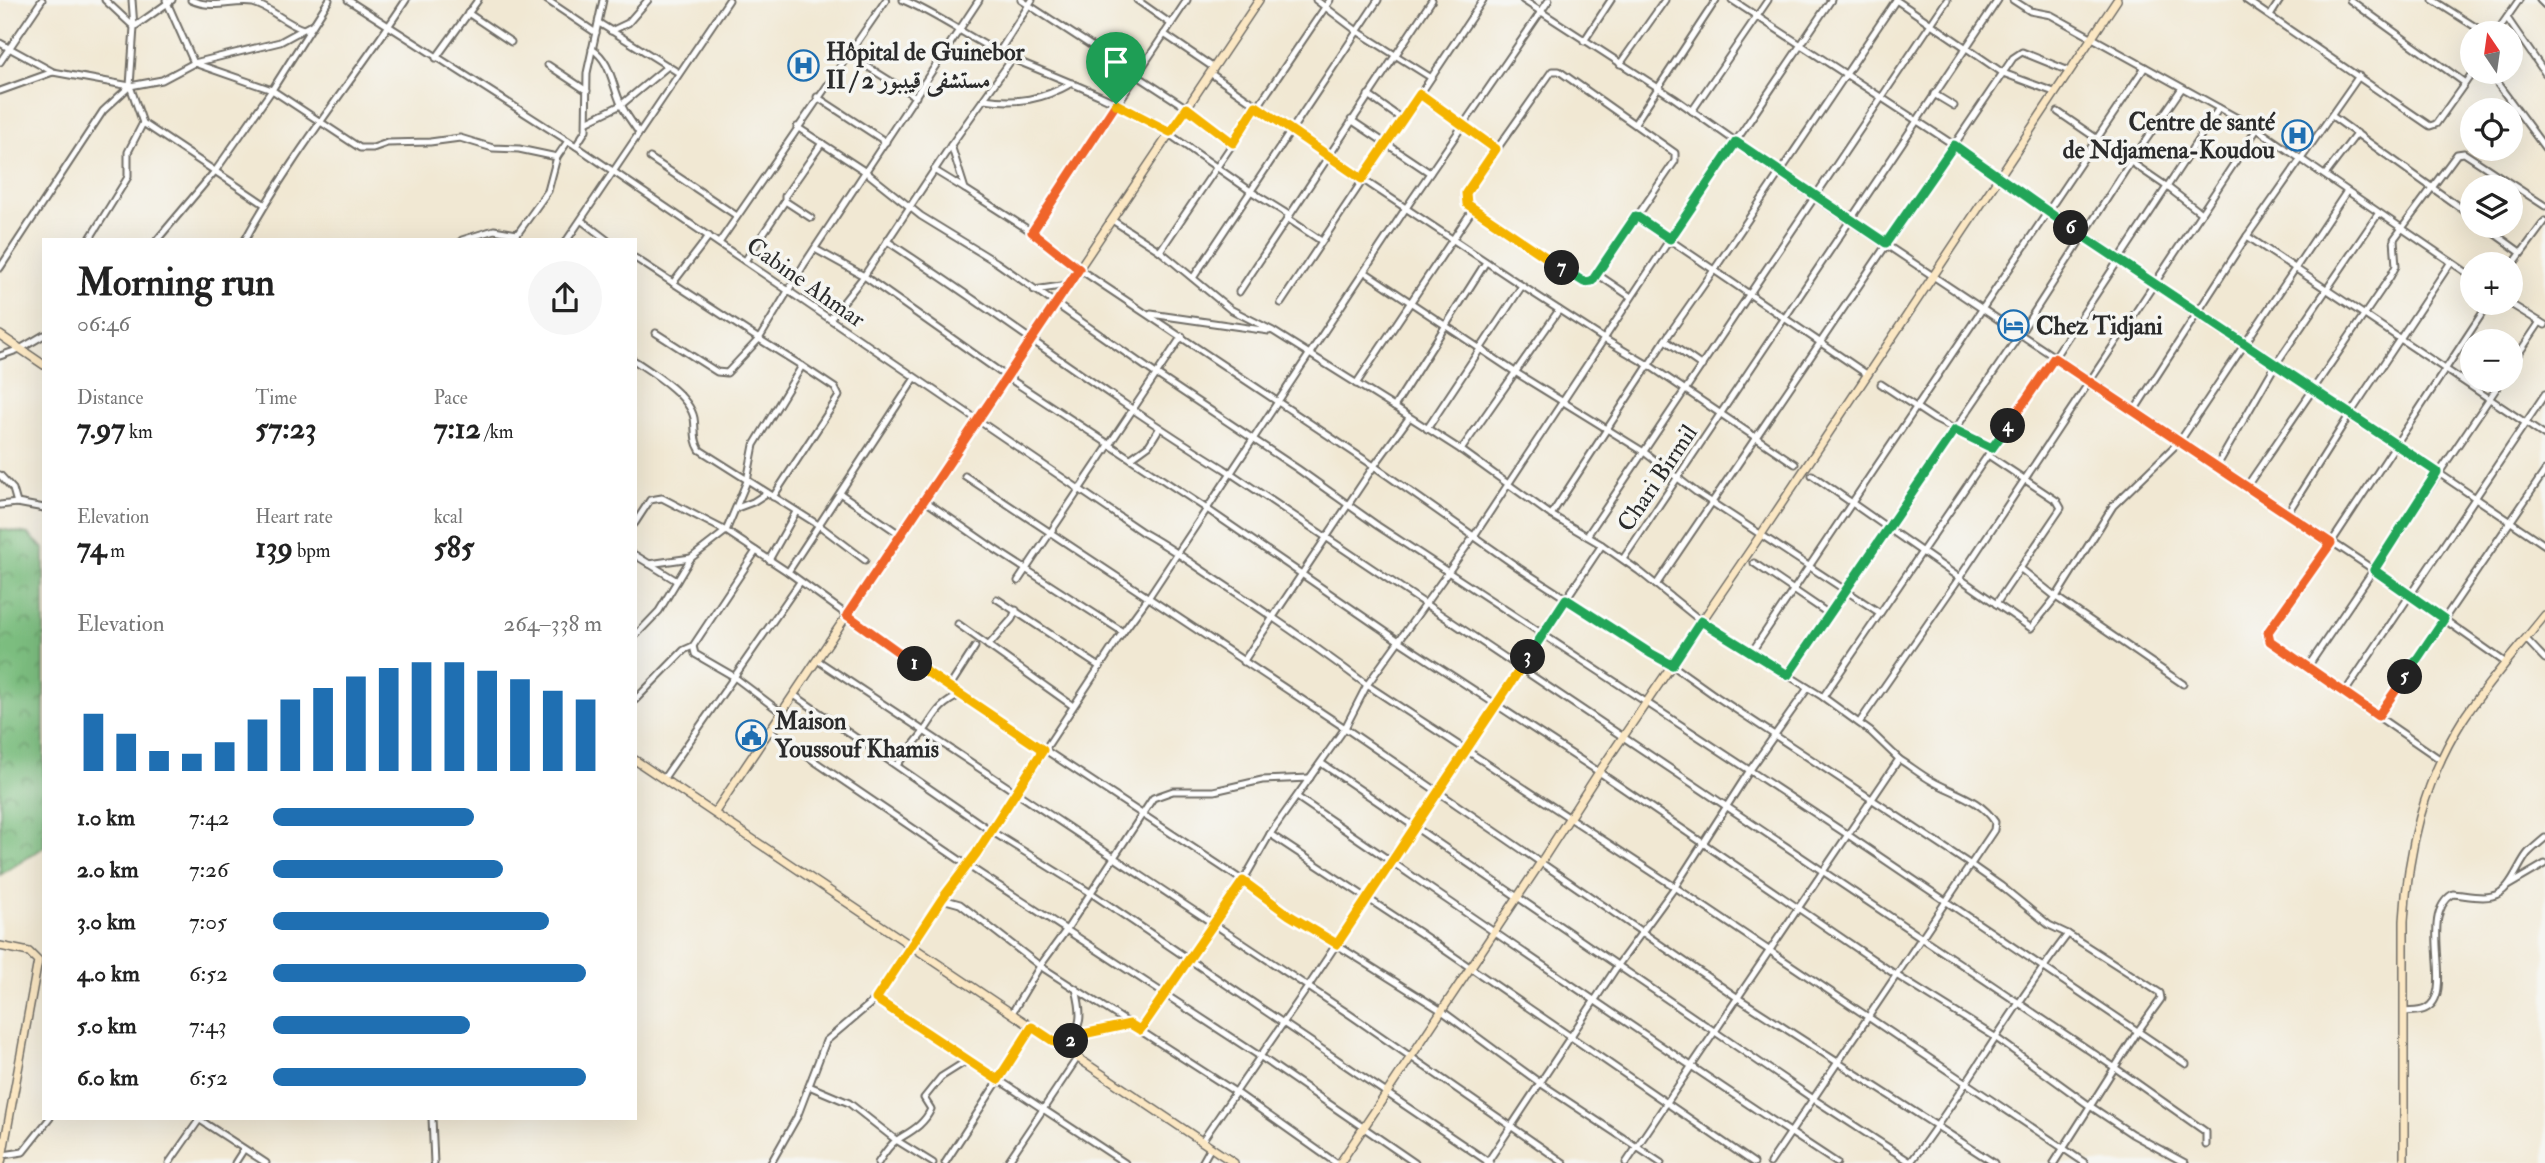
<!DOCTYPE html>
<meta charset="utf-8">
<style>
:root{--surface:#fff;--page:#f6f6f6;--text:#222;--muted:#767676;--accent:#1f6fb2}
body{margin:0;font-family:"IM FELL Double Pica",Amiri,serif;background:var(--page);color:var(--text);height:100vh;display:flex;flex-direction:column;font-size:26px;white-space:nowrap}
*{box-sizing:border-box;margin:0}
p{font-size:23px;color:var(--muted)}
.icon{flex:none;width:38px;height:38px;fill:none;stroke:currentColor;stroke-width:2;stroke-linecap:round;stroke-linejoin:round}
.map{position:relative;flex:1;overflow:hidden}
.side{position:absolute;left:42px;top:238px;width:595px;height:882px;display:flex;flex-direction:column;background:var(--surface);border-radius:0px;box-shadow:0 7px 28px #0002}
.side>*{flex:none}
.needle{width:46px;rotate:347deg}
.buttons{position:absolute;left:2460px;top:21px;display:grid;gap:14px}
.buttons a{display:grid;place-items:center;width:63px;height:63px;border-radius:50%;background:var(--surface);box-shadow:0 7px 28px #0002;font-size:35px}
.pin{position:absolute;display:grid;place-items:center;width:60px;height:60px;color:#fff;margin:-72px -30px;border-radius:50% 50% 50% 0;rotate:-45deg;box-shadow:0 0 7px #0007}
.pin .icon{rotate:45deg}
.km{position:absolute;width:35px;height:35px;margin:-18px;border-radius:50%;background:#222;color:#fff;font-size:19px;line-height:35px;text-align:center}
.round{display:grid;place-items:center;flex:none;width:74px;height:74px;border-radius:37px;background:var(--page)}
.head{display:flex;align-items:center;justify-content:space-between;height:119px;padding:0 35px}
h1{font-size:38px;font-weight:700;line-height:52px}
.figures{display:grid;grid-template-columns:repeat(3,1fr);gap:10px;height:119px;padding:7px 35px}
.figures div{display:grid;align-content:center}
.figures b{font-size:30px;font-weight:700}
.figures small{font-size:19px;font-weight:400}
.figures p{font-size:19px}
.chart{height:196px;padding:14px 35px}
.chart p{display:flex;justify-content:space-between}
.chart svg{width:100%;height:126px;margin-top:7px;stroke:var(--accent);stroke-width:6}
ul{padding:0 35px;list-style:none;font-size:23px}
li{display:grid;grid-template-columns:112px 84px 1fr;align-items:center;height:52px}
li i{height:18px;border-radius:9px;background:var(--accent)}
.map>svg:first-child{display:block}
</style>
<div class="map">
<svg width="2545" height="1163" viewBox="0 0 2545 1163">
<defs>
<pattern id="forest-crowns" width="20" height="18" patternUnits="userSpaceOnUse" patternTransform="scale(1.75)"><rect width="20" height="18" fill="#7cbd7f"/><path d="M2 6a3 3 0 1 1 6 0M12 15a3 3 0 1 1 6 0" fill="none" stroke="#669a68"/></pattern>
</defs>
<rect width="100%" height="100%" fill="#f6f6f2"/>
<filter id="ink" filterUnits="userSpaceOnUse"><feTurbulence type="fractalNoise" baseFrequency=".0143" numOctaves="2"/><feDisplacementMap in="SourceGraphic" scale="14" xChannelSelector="R" yChannelSelector="G"/><feConvolveMatrix kernelMatrix="1 2 1 2 8 2 1 2 1" color-interpolation-filters="sRGB"/></filter>
<filter id="wash" filterUnits="userSpaceOnUse"><feTurbulence type="fractalNoise" baseFrequency=".00686" numOctaves="4" result="noise"/><feDisplacementMap in="SourceGraphic" scale="28" xChannelSelector="R" yChannelSelector="G"/><feGaussianBlur stdDeviation="1.57" result="paint"/><feColorMatrix in="noise" values="0 0 0 0 0 0 0 0 0 0 0 0 0 0 0 0 0 1.4 0 .05"/><feComposite in="paint" operator="in"/></filter>
<g filter="url(#wash)">
<rect width="100%" height="100%" fill="#f1e8d3"/>
<polygon fill="url(#forest-crowns)" stroke="#547455" stroke-width="2" points="0,529 28,534 44,549 44,847 0,875"/>
</g>
<g filter="url(#ink)">
<g fill="none" stroke-linecap="round" stroke-linejoin="round">
<defs>
<g id="street">
<polyline points="105,0 134,27 172,0"/>
<polyline points="132,0 134,27 130,86 143,123 264,204"/>
<polyline points="166,0 194,63 272,90 360,148 373,148 387,143 430,142 460,138 493,148 519,149 557,157"/>
<path d="M191 0C214 10 231 0 253 3 272 8 284 23 303 29"/>
<path d="M348 0 576 146 1142 532C1170 547 1194 565 1220 582 1270 615 1319 649 1367 685L1345 728 1270 834 1243 881 1140 1030"/>
<polyline points="547,0 596,33"/>
<path d="M903 0C942 16 975 43 1013 59 1066 81 1121 102 1170 132"/>
<polyline points="1021,0 1187,108 1232,143"/>
<polyline points="1137,0 1171,24"/>
<polyline points="1187,0 1032,232 1079,269 1374,466 1519,568 1650,653 1672,665 1717,697 1971,865 2001,886 2049,925 2068,934 2160,993 2161,999 2138,1031 2054,1163"/>
<polyline points="1316,0 1357,31 1430,77"/>
<polyline points="1523,0 1674,98 1816,198 2374,570 2506,663"/>
<polyline points="1732,0 1954,145 2196,312 2245,342 2545,545"/>
<polyline points="1831,0 1670,239 1474,536 1367,685 1675,887 2085,1163"/>
<polyline points="1896,0 2003,73 2054,92"/>
<polyline points="2013,0 2030,11 2051,15 2257,129 2473,277"/>
<polyline points="2246,0 2430,126 2436,124 2473,72"/>
<polyline points="2350,0 2465,83"/>
<polyline points="2433,0 2485,33"/>
<polyline points="2540,0 2545,5"/>
<polyline points="468,13 511,42"/>
<polyline points="2270,16 2280,0"/>
<polyline points="2507,18 2545,73"/>
<polyline points="599,23 679,73"/>
<polyline points="611,31 628,23 648,0"/>
<polyline points="2496,33 2519,0"/>
<polyline points="1164,34 1214,68"/>
<polyline points="1584,41 1611,0"/>
<polyline points="0,43 53,72 130,86 162,80 194,63 280,42 313,24"/>
<path d="M592 49C611 61 612 85 621 104 625 114 633 123 639 133"/>
<polyline points="999,52 1032,0"/>
<polyline points="849,55 916,97"/>
<polyline points="436,58 478,0"/>
<polyline points="0,62 42,0"/>
<polyline points="1620,64 1665,0"/>
<polyline points="548,65 587,91"/>
<path d="M1552 71H1559L1675 153V161L1593 281 1584 282 1473 209C1467 204 1464 201 1466 193Z"/>
<polyline points="2489,72 2545,148"/>
<polyline points="1210,73 1362,179 1530,291 1604,339 1650,366 1795,464"/>
<polyline points="0,91 53,72"/>
<polyline points="1420,94 1496,149"/>
<polyline points="1934,94 1954,106"/>
<polyline points="1368,95 1403,120"/>
<polyline points="817,97 886,142"/>
<path d="M984 99C1017 104 1042 100 1072 83"/>
<polyline points="1692,111 1768,0"/>
<polyline points="2058,112 2166,186 2201,213"/>
<polyline points="2332,116 2473,217"/>
<polyline points="1351,120 1430,173"/>
<polyline points="588,121 621,105 668,66"/>
<polyline points="1635,123 1716,0"/>
<polyline points="797,127 866,172 921,216 996,262 1156,374 1298,469 1378,526 1848,835 2186,1064"/>
<polyline points="1169,134 1252,192 1289,215"/>
<polyline points="951,145 965,189 1032,232"/>
<polyline points="576,146 586,130 587,73 603,0"/>
<polyline points="650,158 737,216"/>
<polyline points="934,170 965,189"/>
<polyline points="2325,175 2357,133"/>
<polyline points="1636,217 1868,375"/>
<polyline points="811,218 785,201 785,196 822,143"/>
<polyline points="1287,218 1320,240"/>
<polyline points="1112,220 1160,251 1230,309 1273,331 1394,407 1461,450 1551,515 1602,545 1639,571 1701,621 1823,697 1871,732 1899,759 1626,1163"/>
<polyline points="582,221 607,240"/>
<polyline points="2484,226 2520,252"/>
<polyline points="2247,236 2545,436"/>
<polyline points="89,240 128,177 128,152 143,123"/>
<polyline points="157,240 216,170 272,90 329,0"/>
<path d="M245 240C291 155 353 81 406 0"/>
<polyline points="462,240 494,230 517,234"/>
<polyline points="513,240 548,191 557,157 568,141"/>
<polyline points="567,240 729,0"/>
<path d="M887 241C1000 315 1108 397 1223 468L2114 1067 2206 1132V1145"/>
<polyline points="719,243 886,0"/>
<polyline points="815,249 864,276 1007,377 1207,509 1399,641 1599,772 1896,975 1995,1037 2090,1106 2132,1134 2185,1163"/>
<polyline points="1160,251 1330,0"/>
<polyline points="635,258 759,339 727,373 717,372 656,333"/>
<polyline points="745,261 785,201"/>
<polyline points="2511,267 2545,221"/>
<polyline points="0,268 103,111 130,86"/>
<polyline points="1365,272 1515,372 1644,452 1696,492 1880,613"/>
<polyline points="1597,274 1631,297"/>
<polyline points="1193,278 1378,0"/>
<polyline points="673,283 709,236"/>
<polyline points="1034,290 1068,285"/>
<polyline points="1239,292 1432,0"/>
<polyline points="1281,303 1483,0"/>
<polyline points="2509,303 2545,325"/>
<polyline points="1151,314 1269,331"/>
<polyline points="830,319 864,276 951,145 1012,59"/>
<polyline points="1665,340 1702,366"/>
<polyline points="0,356 20,349 44,335"/>
<path d="M635 361C653 373 689 395 694 418 696 429 693 439 700 450L820 526 865 560"/>
<polyline points="2511,365 2540,322"/>
<polyline points="1356,384 1473,209"/>
<polyline points="1881,384 1934,419 1992,448"/>
<polyline points="1394,407 1486,262"/>
<polyline points="2134,411 2247,236 2359,76"/>
<polyline points="1427,429 1522,286"/>
<polyline points="2180,441 2347,191"/>
<polyline points="2178,443 2113,506 2056,597 2183,684"/>
<polyline points="1461,450 1559,310"/>
<polyline points="1988,455 2057,501 2061,508 1996,604"/>
<polyline points="1131,458 1149,445 1159,429"/>
<polyline points="2217,466 2276,364 2378,214"/>
<polyline points="0,475 13,489 17,503"/>
<polyline points="1812,475 2031,628 2056,597 2021,569"/>
<polyline points="965,476 1345,728 1738,998 1994,1163"/>
<polyline points="2247,486 2390,277 2396,266 2394,239 2457,154 2464,153 2545,206"/>
<polyline points="841,494 901,535"/>
<polyline points="773,497 839,396 835,388 802,366"/>
<polyline points="924,500 996,550 1123,632"/>
<polyline points="0,505 17,503 44,508"/>
<polyline points="737,508 753,502 767,493"/>
<polyline points="2287,514 2350,414 2451,262"/>
<polyline points="1551,515 1665,340 1714,270 1896,0"/>
<polyline points="635,523 650,500 662,498 726,531 788,572 906,658 1269,898 1289,915 1442,1011 1540,1083 1661,1163"/>
<polyline points="1587,536 1947,0"/>
<polyline points="756,551 693,646 695,654 733,676 782,713"/>
<polyline points="635,555 677,581"/>
<polyline points="1623,559 1998,0"/>
<polyline points="769,560 796,512"/>
<polyline points="1754,563 1829,614"/>
<polyline points="649,564 691,558"/>
<polyline points="788,572 915,378"/>
<polyline points="1018,581 1182,336"/>
<polyline points="1656,585 2013,58 2022,52 2069,71"/>
<polyline points="997,599 1100,667"/>
<polyline points="958,624 1073,706"/>
<polyline points="635,636 659,611 691,558 726,531 747,481 754,445 802,366 759,339 805,263 979,0"/>
<polyline points="2526,639 2545,659"/>
<polyline points="988,646 1012,619 1016,610"/>
<polyline points="1751,653 2145,67"/>
<polyline points="817,660 1349,1014 1564,1163"/>
<polyline points="1243,662 1374,466 1409,418"/>
<polyline points="2307,668 2502,380"/>
<polyline points="1788,675 2020,334 2130,163 2182,88"/>
<polyline points="950,686 975,647"/>
<polyline points="2345,692 2545,394"/>
<polyline points="794,695 991,831 1091,893 1490,1163"/>
<polyline points="1823,697 2054,358 2219,108"/>
<polyline points="635,700 684,650 693,646"/>
<polyline points="2378,716 2545,471"/>
<polyline points="1859,723 1960,577 2257,129"/>
<polyline points="770,731 967,865 1261,1057 1415,1163"/>
<polyline points="2441,760 2280,649 2270,641 2268,633 2331,543 2489,303"/>
<polyline points="1321,763 1812,1098 1912,1163"/>
<path d="M897 765C905 755 914 744 922 734 937 713 937 706 962 694"/>
<polyline points="664,778 800,582"/>
<path d="M1297 797C1477 920 1655 1044 1837 1163"/>
<polyline points="1270,834 1420,933 1754,1163"/>
<polyline points="2509,885 2545,864"/>
<polyline points="942,899 960,904 1040,966 1237,1093 1336,1163"/>
<polyline points="876,999 1125,1163"/>
<path d="M2404 1012C2410 1011 2419 1012 2425 1009 2458 994 2416 916 2453 894 2465 895 2481 899 2492 896 2511 892 2517 866 2528 853 2533 848 2539 843 2545 838"/>
<polyline points="1012,1013 1040,966 1067,929 1153,798 1173,791 1214,791 1262,780 1310,778"/>
<polyline points="1074,1036 1130,1024"/>
<path d="M1065 1049C1082 1025 1083 1017 1076 989"/>
<polyline points="809,1086 849,1103 896,1140 933,1163"/>
<polyline points="197,1118 266,1163"/>
<polyline points="432,1118 434,1163"/>
<polyline points="1202,1141 1308,987 1602,545"/>
<polyline points="3,1155 23,1152 50,1118"/>
<polyline points="169,1163 199,1120"/>
<polyline points="235,1163 244,1149"/>
<polyline points="771,1163 797,1117 826,1041 876,999 942,899 976,854 1118,639 1148,598 1406,208 1549,0"/>
<path d="M878 1163C883 1155 889 1145 897 1140 911 1131 924 1125 931 1109L924 1098 941 1077 968 1060"/>
<polyline points="945,1163 1033,1027"/>
<polyline points="1007,1163 1078,1057"/>
<polyline points="1202,1163 1211,1147"/>
<polyline points="1487,1163 1618,965 1675,887 1750,770 1808,688"/>
<path d="M1770 1163 1994 830 1995 822C1980 799 1955 794 1932 781 1920 774 1910 766 1899 759"/>
<path d="M1910 1163C1966 1089 2011 1008 2068 934"/>
</g>
<g id="secondary">
<polyline points="0,335 44,365"/>
<polyline points="635,760 1234,1163"/>
<polyline points="715,812 1259,0"/>
<polyline points="0,946 29,952 38,961 1,1163"/>
<polyline points="1340,1163 1541,862 1599,772 1762,533 2117,0"/>
<path d="M2404 1163V921C2408 850 2423 783 2462 721 2486 684 2517 650 2545 615"/>
</g>
</defs>
<use href="#street" stroke="#706d66" stroke-width="9"/>
<use href="#secondary" stroke="#706d66" stroke-width="10"/>
<use href="#street" stroke="#fff" stroke-width="5"/>
<use href="#secondary" stroke="#fbe7c3" stroke-width="7"/>
</g>
</g>
<g fill="none" stroke-linecap="round" stroke-linejoin="round" filter="url(#ink)">
<defs>
<polyline id="split-1" points="915,664 847,615 1079,269 1032,232 1116,104"/>
<polyline id="split-2" points="915,664 1043,750 976,854 942,899 876,999 998,1080 1032,1027 1065,1049 1071,1041"/>
<polyline id="split-3" points="1071,1041 1074,1036 1130,1024 1140,1030 1243,881 1289,915 1337,944 1528,657"/>
<polyline id="split-4" points="1528,657 1566,599 1650,653 1672,665 1701,621 1788,675 1955,430 1992,448 2008,426"/>
<polyline id="split-5" points="2008,426 2054,358 2331,543 2268,632 2270,641 2378,716 2405,677"/>
<polyline id="split-6" points="2071,228 2437,472 2374,570 2444,619 2405,677"/>
<polyline id="split-7" points="1562,268 1584,282 1592,281 1636,216 1670,239 1736,142 1886,243 1954,145 2071,228"/>
<polyline id="split-8" points="1116,104 1170,132 1187,108 1233,143 1256,106 1362,179 1420,94 1496,149 1466,193 1467,204 1562,268"/>
</defs>
<use href="#split-1" stroke="#fff" stroke-width="14"/>
<use href="#split-2" stroke="#fff" stroke-width="14"/>
<use href="#split-3" stroke="#fff" stroke-width="14"/>
<use href="#split-4" stroke="#fff" stroke-width="14"/>
<use href="#split-5" stroke="#fff" stroke-width="14"/>
<use href="#split-6" stroke="#fff" stroke-width="14"/>
<use href="#split-7" stroke="#fff" stroke-width="14"/>
<use href="#split-8" stroke="#fff" stroke-width="14"/>
<use href="#split-1" stroke="#f0652b" stroke-width="9"/>
<use href="#split-2" stroke="#f5b400" stroke-width="9"/>
<use href="#split-3" stroke="#f5b400" stroke-width="9"/>
<use href="#split-4" stroke="#22a559" stroke-width="9"/>
<use href="#split-5" stroke="#f0652b" stroke-width="9"/>
<use href="#split-6" stroke="#22a559" stroke-width="9"/>
<use href="#split-7" stroke="#22a559" stroke-width="9"/>
<use href="#split-8" stroke="#f5b400" stroke-width="9"/>
</g>
<defs>
<symbol id="hospital-ring" viewBox="-11 -11 22 22"><circle r="9.5" fill="#f6f6f2" stroke="#1f6fb2" stroke-width="1.5"/><path d="M-5-5h3v3.5h4V-5h3V5h-3V1.5h-4V5h-3Z" fill="#1f6fb2"/></symbol>
<symbol id="hotel-ring" viewBox="-11 -11 22 22"><circle r="9.5" fill="#f6f6f2" stroke="#1f6fb2" stroke-width="1.5"/><path d="M-6-4.5h1.5V1H6V5H4.5V3h-9V5H-6ZM-4 0a1.8 1.8 0 1 1 3.6 0ZM.5 0V-2.5h3Q6-2.5 6 0Z" fill="#1f6fb2"/></symbol>
<symbol id="civic-ring" viewBox="-11 -11 22 22"><circle r="9.5" fill="#f6f6f2" stroke="#1f6fb2" stroke-width="1.5"/><path d="M-.6-6.5H3V-4.5H.6V-3L4-1V1h2V6H-6V1h2V-1L-.6-3ZM-1.2 2.5V6h2.4V2.5Z" fill="#1f6fb2"/></symbol>
</defs>
<g fill-rule="evenodd">
<use href="#hospital-ring" x="786" y="48" width="35" height="35"/>
<use href="#hospital-ring" x="2280" y="118" width="35" height="35"/>
<use href="#hotel-ring" x="1996" y="308" width="35" height="35"/>
<use href="#civic-ring" x="734" y="718" width="35" height="35"/>
</g>
<g text-anchor="middle" stroke-width="7" stroke-linejoin="round" paint-order="stroke">
<g font-size="24" font-weight="bold" fill="#2b2b2b" stroke="#f6f6f2" text-anchor="start">
<text x="826" y="60">Hôpital de Guinebor<tspan x="826" dy="28">II / مستشفى قيببور 2</tspan></text>
<text x="2275" y="130" text-anchor="end">Centre de santé<tspan x="2275" dy="28">de Ndjamena-Koudou</tspan></text>
<text x="2036" y="334">Chez Tidjani</text>
<text x="775" y="729">Maison<tspan x="775" dy="28">Youssouf Khamis</tspan></text>
</g>
<g font-size="24" fill="#2b2b2b" stroke="#f6f6f2">
<text transform="translate(806 282) rotate(35)" y="8">Cabine Ahmar</text>
<text transform="translate(1657 478) rotate(-56)" y="8">Chari Birmil</text>
</g>
</g>
</svg>
<div class="buttons">
<a><svg class="needle" viewBox="-14 -14 28 28"><path d="M0-13l5 13h-10z" fill="#e53935"/><path d="M0 13l5-13h-10z" fill="#767676"/></svg></a>
<a><svg class="icon" aria-label="locate" viewBox="0 0 24 24"><circle cx="12" cy="12" r="6"/><path d="M12 2v4M12 18v4M2 12h4M18 12h4"/></svg></a>
<a><svg class="icon" aria-label="layers" viewBox="0 0 24 24"><path d="M12 4l9 5-9 5-9-5zM3 14l9 5 9-5"/></svg></a>
<a>+</a>
<a>−</a>
</div>
<div class="pin" style="left:1116px;top:104px;background:#1e9e55"><svg class="icon" aria-label="arrive" viewBox="0 0 24 24"><path d="M6 21V4h12l-3 4 3 4H6"/></svg></div>
<b class="km" style="left:915px;top:664px">1</b>
<b class="km" style="left:1071px;top:1041px">2</b>
<b class="km" style="left:1528px;top:657px">3</b>
<b class="km" style="left:2008px;top:426px">4</b>
<b class="km" style="left:2405px;top:677px">5</b>
<b class="km" style="left:2071px;top:228px">6</b>
<b class="km" style="left:1562px;top:268px">7</b>
<section class="side">
<div class="head"><div><h1>Morning run</h1><p>06:46</p></div><a class="round"><svg class="icon" aria-label="share" viewBox="0 0 24 24"><path d="M12 15V3M7 8l5-5 5 5M5 13v7h14v-7"/></svg></a></div>
<div class="figures">
<div><p>Distance</p><b>7.97<small> km</small></b></div>
<div><p>Time</p><b>57:23</b></div>
<div><p>Pace</p><b>7:12<small> /km</small></b></div>
</div>
<div class="figures">
<div><p>Elevation</p><b>74<small> m</small></b></div>
<div><p>Heart rate</p><b>139<small> bpm</small></b></div>
<div><p>kcal</p><b>585</b></div>
</div>
<div class="chart"><p><span>Elevation</span>264–338 m</p>
<svg viewBox="0 0 160 44" preserveAspectRatio="none"><path d="M5 44V24M15 44V31M25 44V37M35 44V38M45 44V34M55 44V26M65 44V19M75 44V15M85 44V11M95 44V8M105 44V6M115 44V6M125 44V9M135 44V12M145 44V16M155 44V19"/></svg>
</div>
<ul>
<li><b>1.0 km</b>7:42<i style="width:61%"></i></li>
<li><b>2.0 km</b>7:26<i style="width:70%"></i></li>
<li><b>3.0 km</b>7:05<i style="width:84%"></i></li>
<li><b>4.0 km</b>6:52<i style="width:95%"></i></li>
<li><b>5.0 km</b>7:43<i style="width:60%"></i></li>
<li><b>6.0 km</b>6:52<i style="width:95%"></i></li>
</ul>
</section>
</div>
